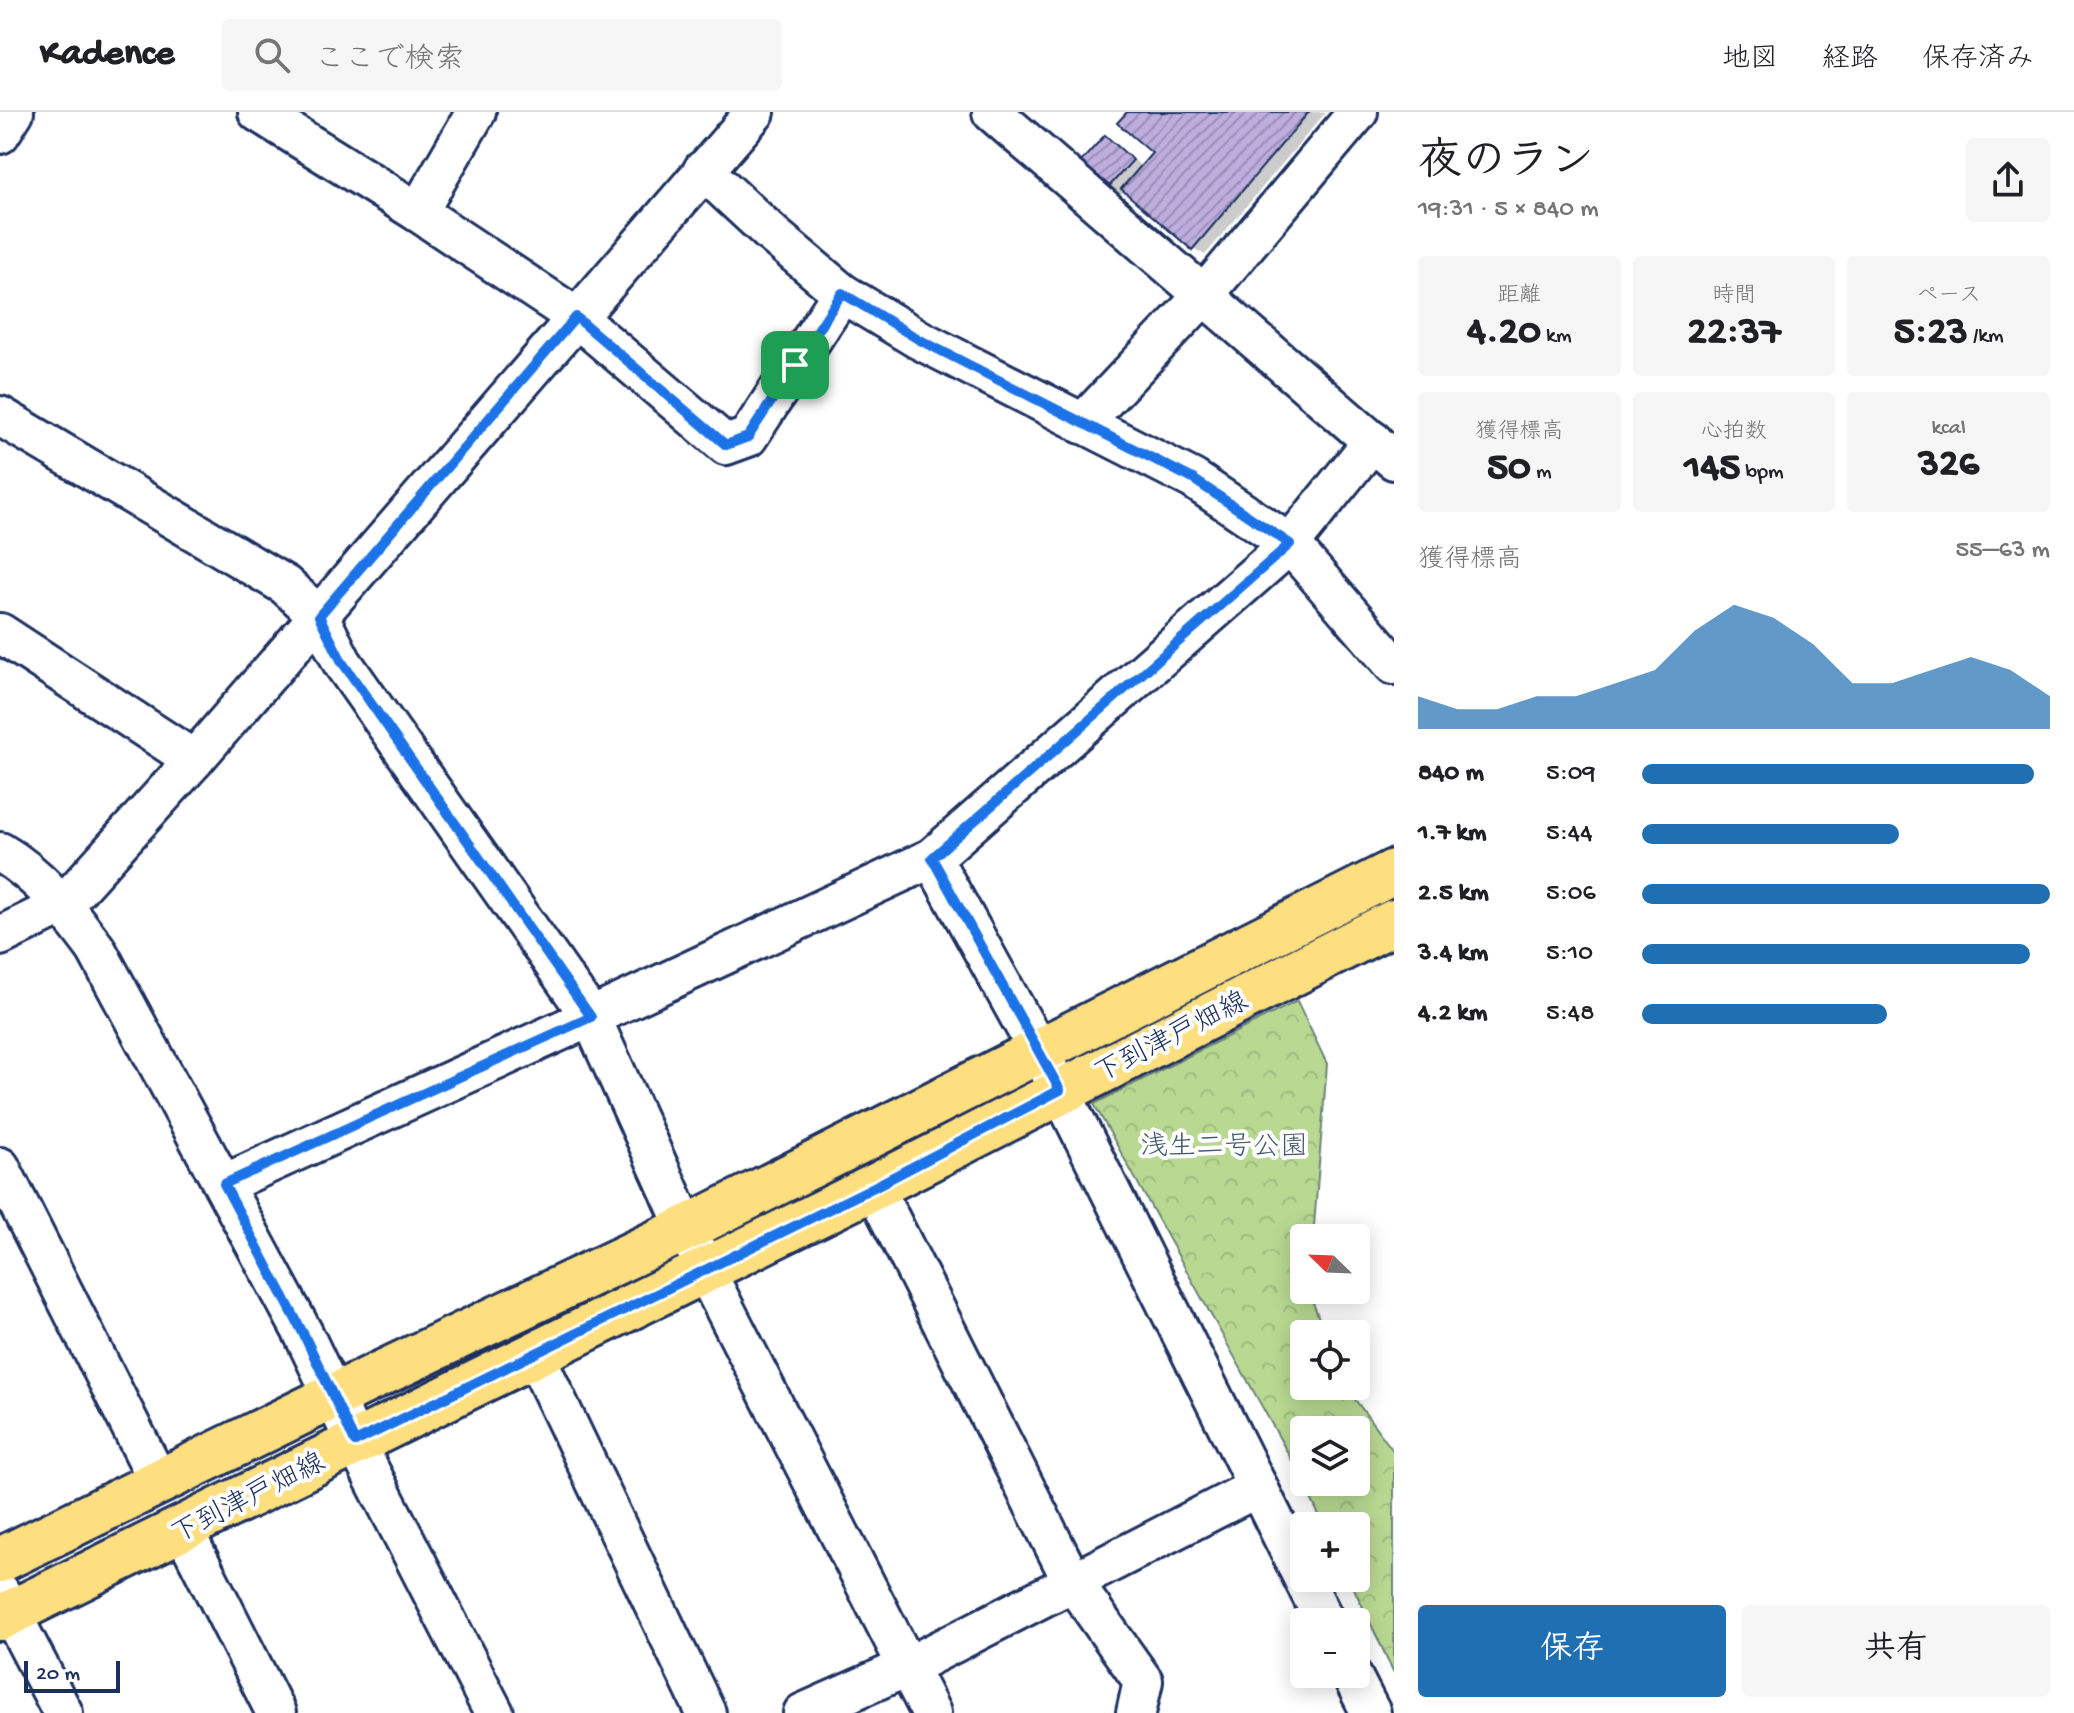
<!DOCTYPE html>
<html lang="ja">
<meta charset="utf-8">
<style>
:root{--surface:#fff;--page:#f6f6f6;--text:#202124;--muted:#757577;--line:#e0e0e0;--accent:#1f6fb2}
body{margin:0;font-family:"Gochi Hand","Klee One",sans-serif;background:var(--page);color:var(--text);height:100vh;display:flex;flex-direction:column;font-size:30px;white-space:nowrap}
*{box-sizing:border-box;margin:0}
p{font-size:26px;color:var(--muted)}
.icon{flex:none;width:44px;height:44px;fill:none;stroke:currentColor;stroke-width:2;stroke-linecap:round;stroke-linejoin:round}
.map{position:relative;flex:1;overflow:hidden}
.side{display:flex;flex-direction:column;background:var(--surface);width:680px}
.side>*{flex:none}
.needle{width:52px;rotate:293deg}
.controls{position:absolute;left:1290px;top:1112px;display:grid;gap:16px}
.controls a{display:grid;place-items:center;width:80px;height:80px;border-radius:8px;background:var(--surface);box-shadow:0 4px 20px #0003;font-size:40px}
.scale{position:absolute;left:24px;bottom:20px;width:96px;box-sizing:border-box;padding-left:8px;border:4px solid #1b2f5e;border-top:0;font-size:22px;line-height:28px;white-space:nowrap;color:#1b2f5e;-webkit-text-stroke:6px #fff;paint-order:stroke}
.pin{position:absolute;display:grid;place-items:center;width:68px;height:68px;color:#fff;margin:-34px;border-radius:16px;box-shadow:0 4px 12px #0006}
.round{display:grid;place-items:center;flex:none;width:84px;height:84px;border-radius:8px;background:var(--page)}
.summary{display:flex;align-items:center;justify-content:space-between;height:136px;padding:0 24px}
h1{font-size:44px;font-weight:800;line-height:60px}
.stats{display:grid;grid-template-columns:repeat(3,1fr);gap:12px;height:136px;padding:8px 24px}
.stats div{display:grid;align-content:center;border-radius:8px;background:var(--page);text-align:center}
.stats b{font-size:40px;font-weight:800}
.stats small{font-size:22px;font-weight:400}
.stats p{font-size:22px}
.chart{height:224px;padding:16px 24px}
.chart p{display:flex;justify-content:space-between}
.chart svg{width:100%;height:144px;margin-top:8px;fill:var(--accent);opacity:.7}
.button{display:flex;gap:16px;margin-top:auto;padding:16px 24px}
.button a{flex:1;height:92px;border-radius:8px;background:var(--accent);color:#fff;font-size:32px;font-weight:800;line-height:92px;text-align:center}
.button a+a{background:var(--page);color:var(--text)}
ul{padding:0 24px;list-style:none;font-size:26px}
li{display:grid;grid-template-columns:128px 96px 1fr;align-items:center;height:60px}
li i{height:20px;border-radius:10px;background:var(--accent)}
header{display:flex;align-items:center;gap:48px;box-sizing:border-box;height:112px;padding:0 40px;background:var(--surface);border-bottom:2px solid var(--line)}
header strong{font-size:38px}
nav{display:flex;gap:44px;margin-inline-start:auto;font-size:28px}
.search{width:560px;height:72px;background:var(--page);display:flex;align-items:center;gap:20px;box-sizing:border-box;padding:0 28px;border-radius:8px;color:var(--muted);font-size:30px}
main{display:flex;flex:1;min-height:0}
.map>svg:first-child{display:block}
</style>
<header>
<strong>Kadence</strong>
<div class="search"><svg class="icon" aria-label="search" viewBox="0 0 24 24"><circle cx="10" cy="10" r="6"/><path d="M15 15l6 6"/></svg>ここで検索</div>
<nav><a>地図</a><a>経路</a><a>保存済み</a></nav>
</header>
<main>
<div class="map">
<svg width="1394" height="1601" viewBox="0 0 1394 1601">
<defs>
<pattern id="forest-crowns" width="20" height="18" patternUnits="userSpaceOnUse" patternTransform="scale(2)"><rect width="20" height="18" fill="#b9d992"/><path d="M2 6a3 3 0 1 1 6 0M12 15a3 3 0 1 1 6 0" fill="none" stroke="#9ebb80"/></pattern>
<pattern id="building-hatch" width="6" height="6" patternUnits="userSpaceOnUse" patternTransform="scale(2)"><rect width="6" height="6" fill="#beaede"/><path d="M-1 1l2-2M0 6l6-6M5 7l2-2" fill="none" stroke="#9a8eb7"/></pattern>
</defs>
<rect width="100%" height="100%" fill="#fff"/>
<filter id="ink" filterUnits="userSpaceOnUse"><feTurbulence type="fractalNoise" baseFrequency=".0125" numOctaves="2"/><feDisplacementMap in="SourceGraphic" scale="16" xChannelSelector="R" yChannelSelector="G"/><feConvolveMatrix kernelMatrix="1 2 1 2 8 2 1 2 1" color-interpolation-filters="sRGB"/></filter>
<g filter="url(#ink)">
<path fill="url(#forest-crowns)" stroke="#6a8478" stroke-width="2" fill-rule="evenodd" d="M1297 889 1327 952 1313 1126H1304V1178H1308L1325 1222H1304V1274H1345L1394 1340V1561L1349 1466H1356V1414H1324L1300 1363 1094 992ZM1304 1318H1356V1370H1304Z"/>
<polygon fill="#0003" points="1129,0 1326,0 1205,143 1193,136 1125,77 1118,85 1080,54 1105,25 1117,32 1142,55 1155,40"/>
<g fill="url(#building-hatch)" stroke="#1b2f5e" stroke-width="2">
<polygon points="1127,0 1309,0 1192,138 1121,77 1152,41 1117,11"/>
<polygon points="1105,23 1133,48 1105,79 1077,54"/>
</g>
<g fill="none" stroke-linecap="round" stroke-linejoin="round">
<defs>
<g id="minor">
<polyline points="258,0 418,100 576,205 726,333 748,325 842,181"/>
<polyline points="992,0 1394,348"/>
<polyline points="0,22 14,0"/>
<polyline points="703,58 772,122 842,181 918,227 1193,367 1290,432 1394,553"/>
<polyline points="418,100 476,0"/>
<polyline points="0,304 285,473 319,504 342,550 591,905 705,1158 931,1601"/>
<polyline points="1082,312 1204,183 1358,0"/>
<polyline points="0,521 194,648"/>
<path d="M0 740C41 764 68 799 96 837L303 1221 355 1330 494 1601"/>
<polyline points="932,746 1060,978 1325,1510"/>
<polyline points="0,824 63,793 194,648 755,0"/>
<polyline points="0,1055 159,1370"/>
<polyline points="224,1072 591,905 932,746 1290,432 1373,329"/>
<polyline points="874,1075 1072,1469 1143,1569 1136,1601"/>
<polyline points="535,1243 706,1601"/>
<polyline points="183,1417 276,1601"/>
<polyline points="0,1480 63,1601"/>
<polyline points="1351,1562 1371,1601"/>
<polyline points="803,1601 909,1554 1258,1375"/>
</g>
<g id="major">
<polyline points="0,1448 334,1284 685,1117 1394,760"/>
<polyline points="0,1506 874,1075 1394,810"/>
</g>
</defs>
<use href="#minor" stroke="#1b2f5e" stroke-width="44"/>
<use href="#major" stroke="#1b2f5e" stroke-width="50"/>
<use href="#minor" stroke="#fff" stroke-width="38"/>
<use href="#major" stroke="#fddf80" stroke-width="44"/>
</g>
</g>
<g fill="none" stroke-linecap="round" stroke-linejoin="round" filter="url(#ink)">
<defs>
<polygon id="route" points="842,181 918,227 1193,367 1290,432 932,746 1060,978 874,1075 355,1330 303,1221 224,1072 591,905 342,550 319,504 576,205 726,333 748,325"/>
</defs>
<use href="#route" stroke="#fff" stroke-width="16"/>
<use href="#route" stroke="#1a73e8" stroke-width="10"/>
</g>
<g text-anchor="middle" stroke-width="8" stroke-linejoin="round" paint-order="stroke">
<g font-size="28" fill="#1b2f5e" stroke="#fff">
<text transform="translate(1170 923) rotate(-27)" y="10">下到津戸畑線</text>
<text transform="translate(247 1384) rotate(-27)" y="10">下到津戸畑線</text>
</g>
<g font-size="28" fill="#425a6b" stroke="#fff">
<text x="1224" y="1042">浅生二号公園</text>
</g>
</g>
</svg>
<div class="controls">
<a><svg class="needle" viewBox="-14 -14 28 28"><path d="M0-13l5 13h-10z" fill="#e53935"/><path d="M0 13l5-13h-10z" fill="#757577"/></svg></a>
<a><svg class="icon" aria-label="locate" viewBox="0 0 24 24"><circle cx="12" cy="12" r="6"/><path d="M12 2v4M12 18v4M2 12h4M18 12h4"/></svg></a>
<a><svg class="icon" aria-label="layers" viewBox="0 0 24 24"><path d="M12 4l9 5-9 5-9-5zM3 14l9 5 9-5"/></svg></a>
<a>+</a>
<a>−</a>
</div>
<div class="scale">20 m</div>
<div class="pin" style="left:795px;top:253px;background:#1e9e55"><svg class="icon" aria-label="arrive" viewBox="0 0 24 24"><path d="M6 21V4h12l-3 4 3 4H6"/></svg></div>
</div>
<section class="side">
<div class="summary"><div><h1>夜のラン</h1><p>19:31 · 5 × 840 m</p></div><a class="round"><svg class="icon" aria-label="share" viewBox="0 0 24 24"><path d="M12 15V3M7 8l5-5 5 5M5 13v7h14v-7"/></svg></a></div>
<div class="stats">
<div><p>距離</p><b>4.20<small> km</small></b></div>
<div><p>時間</p><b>22:37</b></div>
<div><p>ペース</p><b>5:23<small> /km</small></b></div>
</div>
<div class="stats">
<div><p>獲得標高</p><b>50<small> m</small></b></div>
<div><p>心拍数</p><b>145<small> bpm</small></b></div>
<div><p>kcal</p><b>326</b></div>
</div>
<div class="chart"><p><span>獲得標高</span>55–63 m</p>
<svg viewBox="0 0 160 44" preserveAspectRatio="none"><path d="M0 44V34L10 38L20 38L30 34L40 34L50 30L60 26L70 14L80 6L90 10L100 18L110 30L120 30L130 26L140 22L150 26L160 34V44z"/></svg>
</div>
<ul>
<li><b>840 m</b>5:09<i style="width:96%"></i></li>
<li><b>1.7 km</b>5:44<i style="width:63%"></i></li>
<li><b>2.5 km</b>5:06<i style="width:100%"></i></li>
<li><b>3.4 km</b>5:10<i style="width:95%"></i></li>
<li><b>4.2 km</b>5:48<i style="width:60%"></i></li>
</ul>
<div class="button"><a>保存</a><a>共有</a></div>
</section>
</main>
